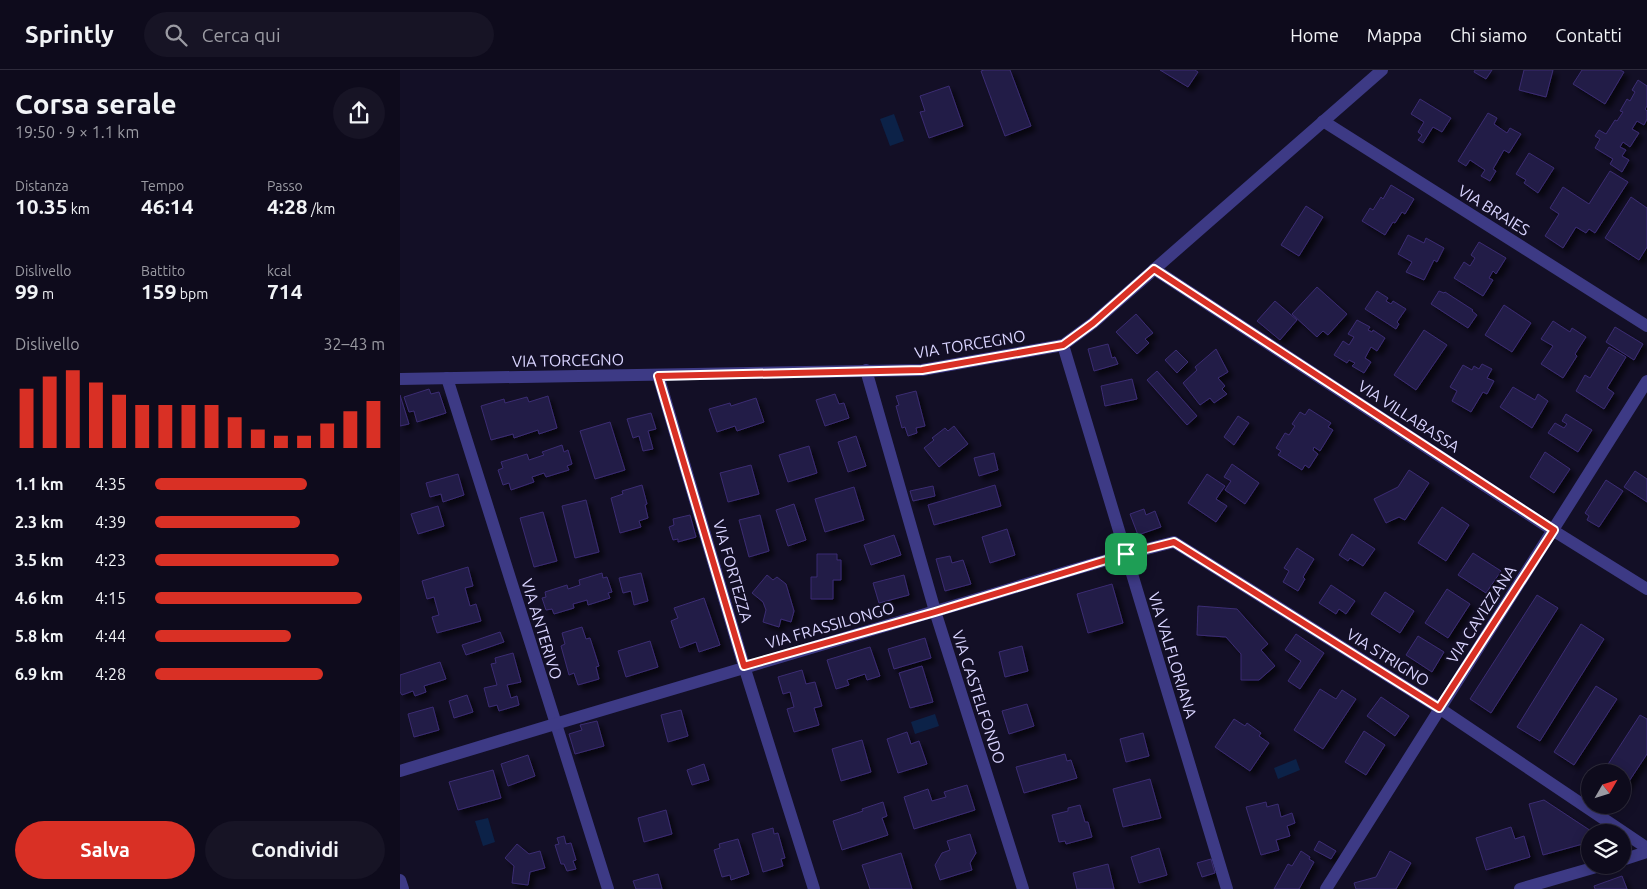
<!DOCTYPE html>
<html lang="it">
<meta charset="utf-8">
<style>
:root{--surface:#0e0b1c;--page:#171425;--text:#f1f3f6;--muted:#9b9ba3;--line:#2e2b3b;--accent:#d93025}
body{margin:0;font-family:Ubuntu,sans-serif;background:var(--page);color:var(--text);height:100vh;display:flex;flex-direction:column;font-size:19px;white-space:nowrap}
*{box-sizing:border-box;margin:0}
p{font-size:16px;color:var(--muted)}
.icon{flex:none;width:28px;height:28px;fill:none;stroke:currentColor;stroke-width:2;stroke-linecap:round;stroke-linejoin:round}
.map{position:relative;flex:1;overflow:hidden}
.sheet{display:flex;flex-direction:column;background:var(--surface);width:400px}
.sheet>*{flex:none}
.needle{width:32px;rotate:51deg}
.controls{position:absolute;left:1181px;top:694px;display:grid;gap:10px}
.controls a{display:grid;place-items:center;width:50px;height:50px;border-radius:50%;background:var(--surface);box-shadow:0 2px 12px #0003,0 0 0 1px var(--line);font-size:25px}
.pin{position:absolute;display:grid;place-items:center;width:42px;height:42px;color:#fff;margin:-21px;border-radius:10px;box-shadow:0 2px 8px #0006}
.round{display:grid;place-items:center;flex:none;width:52px;height:52px;border-radius:26px;background:var(--page)}
.headline{display:flex;align-items:center;justify-content:space-between;height:85px;padding:0 15px}
h1{font-size:28px;font-weight:700;line-height:38px}
.stats{display:grid;grid-template-columns:repeat(3,1fr);gap:8px;height:85px;padding:5px 15px}
.stats div{display:grid;align-content:center}
.stats b{font-size:21px;font-weight:700}
.stats small{font-size:14px;font-weight:400}
.stats p{font-size:14px}
.chart{height:140px;padding:10px 15px}
.chart p{display:flex;justify-content:space-between}
.chart svg{width:100%;height:90px;margin-top:5px;stroke:var(--accent);stroke-width:6}
.cta{display:flex;gap:10px;margin-top:auto;padding:10px 15px}
.cta a{flex:1;height:58px;border-radius:30px;background:var(--accent);color:#fff;font-size:20px;font-weight:700;line-height:58px;text-align:center}
.cta a+a{background:var(--page);color:var(--text)}
ul{padding:0 15px;list-style:none;font-size:16px}
li{display:grid;grid-template-columns:80px 60px 1fr;align-items:center;height:38px}
li i{height:12px;border-radius:6px;background:var(--accent)}
header{display:flex;align-items:center;gap:30px;box-sizing:border-box;height:70px;padding:0 25px;background:var(--surface);border-bottom:1px solid var(--line)}
header strong{font-size:24px}
nav{display:flex;gap:28px;margin-inline-start:auto;font-size:18px}
.search{width:350px;height:45px;background:var(--page);display:flex;align-items:center;gap:12px;box-sizing:border-box;padding:0 18px;border-radius:28px;color:var(--muted);font-size:19px}
main{display:flex;flex:1;min-height:0}
.map>svg:first-child{display:block}
</style>
<header>
<strong>Sprintly</strong>
<div class="search"><svg class="icon" aria-label="search" viewBox="0 0 24 24"><circle cx="10" cy="10" r="6"/><path d="M15 15l6 6"/></svg>Cerca qui</div>
<nav><a>Home</a><a>Mappa</a><a>Chi siamo</a><a>Contatti</a></nav>
</header>
<main>
<section class="sheet">
<div class="headline"><div><h1>Corsa serale</h1><p>19:50 · 9 × 1.1 km</p></div><a class="round"><svg class="icon" aria-label="share" viewBox="0 0 24 24"><path d="M12 15V3M7 8l5-5 5 5M5 13v7h14v-7"/></svg></a></div>
<div class="stats">
<div><p>Distanza</p><b>10.35<small> km</small></b></div>
<div><p>Tempo</p><b>46:14</b></div>
<div><p>Passo</p><b>4:28<small> /km</small></b></div>
</div>
<div class="stats">
<div><p>Dislivello</p><b>99<small> m</small></b></div>
<div><p>Battito</p><b>159<small> bpm</small></b></div>
<div><p>kcal</p><b>714</b></div>
</div>
<div class="chart"><p><span>Dislivello</span>32–43 m</p>
<svg viewBox="0 0 160 44" preserveAspectRatio="none"><path d="M5 44V15M15 44V9M25 44V6M35 44V12M45 44V18M55 44V23M65 44V23M75 44V23M85 44V23M95 44V29M105 44V35M115 44V38M125 44V38M135 44V32M145 44V26M155 44V21"/></svg>
</div>
<ul>
<li><b>1.1 km</b>4:35<i style="width:66%"></i></li>
<li><b>2.3 km</b>4:39<i style="width:63%"></i></li>
<li><b>3.5 km</b>4:23<i style="width:80%"></i></li>
<li><b>4.6 km</b>4:15<i style="width:90%"></i></li>
<li><b>5.8 km</b>4:44<i style="width:59%"></i></li>
<li><b>6.9 km</b>4:28<i style="width:73%"></i></li>
</ul>
<div class="cta"><a>Salva</a><a>Condividi</a></div>
</section>
<div class="map">
<svg width="1247" height="819" viewBox="0 0 1247 819">
<defs>
<filter id="shadow"><feDropShadow dx="4.5" dy="4.5" stdDeviation="2.5" flood-color="#0009"/></filter>
</defs>
<rect width="100%" height="100%" fill="#130f26"/>
<g fill="#0c2248">
<polygon points="494,44 504,71 490,76 480,49"/>
<polygon points="535,644 539,656 515,664 511,652"/>
<polygon points="896,689 900,700 878,709 874,698"/>
<polygon points="88,748 95,772 83,776 75,751"/>
</g>
<g fill="#241b47" stroke="#3b2d73" filter="url(#shadow)">
<polygon points="584,0 610,0 631,56 605,66 581,1"/>
<polygon points="760,0 795,0 798,2 788,17"/>
<polygon points="1075,0 1092,0 1086,9 1074,2"/>
<polygon points="1124,0 1153,0 1146,27 1119,20"/>
<polygon points="1182,0 1220,0 1224,2 1205,34 1173,14"/>
<polygon points="1238,10 1247,16 1247,36 1245,39 1247,41 1247,49 1244,55 1237,51 1232,59 1239,63 1230,77 1223,72 1220,77 1226,80 1222,86 1229,90 1222,102 1210,94 1213,89 1195,78 1200,69 1195,66 1199,60 1206,64 1215,50 1217,51 1223,42 1220,41 1227,29 1230,31 1235,22 1232,20"/>
<polygon points="549,16 563,56 529,68 520,42 525,41 520,26"/>
<polygon points="1020,29 1051,48 1042,62 1033,57 1023,73 1018,70 1022,65 1018,62 1024,52 1011,44"/>
<polygon points="1088,43 1097,48 1094,54 1107,63 1110,58 1121,64 1109,83 1104,80 1093,99 1096,101 1090,111 1081,106 1085,100 1070,90 1066,96 1058,91"/>
<polygon points="1129,83 1154,98 1138,123 1124,113 1126,110 1116,104"/>
<polygon points="1210,101 1228,112 1195,163 1189,159 1186,163 1176,157 1163,178 1145,166 1159,144 1150,138 1163,117 1189,134"/>
<polygon points="991,115 1014,129 1005,144 1002,142 995,153 993,152 985,165 962,151 970,138 973,140 981,127 983,129"/>
<polygon points="1231,127 1247,138 1247,177 1239,190 1205,168"/>
<polygon points="906,136 923,147 899,186 881,175"/>
<polygon points="1008,165 1024,173 1026,168 1044,178 1037,192 1034,190 1024,210 1006,202 1012,192 998,184"/>
<polygon points="1079,172 1106,188 1096,204 1093,201 1089,208 1093,210 1083,226 1054,208 1064,192 1070,196 1075,188 1071,185"/>
<polygon points="917,217 947,244 928,265 923,261 917,267 892,244"/>
<polygon points="977,221 988,228 986,231 991,234 993,231 1006,239 997,252 999,254 996,259 965,239"/>
<polygon points="1039,221 1044,223 1045,222 1073,240 1072,241 1077,245 1068,258 1031,234"/>
<polygon points="875,231 897,250 880,270 857,251"/>
<polygon points="1104,235 1131,253 1112,282 1085,265"/>
<polygon points="736,244 753,263 745,269 749,273 737,284 716,262"/>
<polygon points="957,250 970,257 968,260 972,262 973,260 985,268 977,281 971,277 965,288 971,292 964,303 952,296 955,293 949,290 947,293 934,285 943,271 949,275 954,267 948,264"/>
<polygon points="1153,251 1170,262 1172,258 1186,267 1175,284 1177,286 1163,308 1141,294 1153,276 1141,269"/>
<polygon points="1215,257 1243,274 1234,290 1206,272"/>
<polygon points="1024,260 1047,275 1016,320 994,305"/>
<polygon points="708,274 712,288 715,287 718,294 694,301 688,279"/>
<polygon points="1209,277 1226,287 1207,318 1214,323 1204,339 1176,321 1185,305 1190,308"/>
<polygon points="816,279 828,302 818,308 825,316 822,319 827,324 814,333 810,328 800,335 783,313 797,300 795,297"/>
<polygon points="776,280 788,292 777,303 765,290"/>
<polygon points="1082,294 1092,299 1087,308 1094,311 1087,324 1083,322 1071,342 1052,331 1057,321 1050,317 1063,295 1072,300 1074,296 1079,299"/>
<polygon points="757,301 797,346 787,355 747,310"/>
<polygon points="732,309 737,329 705,336 701,316"/>
<polygon points="1113,317 1135,330 1138,324 1148,331 1132,358 1100,337"/>
<polygon points="29,319 31,324 39,322 46,343 17,352 14,341 9,342 4,327"/>
<polygon points="516,321 525,356 516,358 517,363 508,366 505,357 502,358 496,336 499,335 496,326"/>
<polygon points="435,324 439,334 444,333 449,348 425,356 416,330"/>
<polygon points="0,325 9,354 0,356"/>
<polygon points="148,326 157,358 139,364 138,360 114,368 113,364 91,370 81,336 104,329 105,333 127,327 129,332"/>
<polygon points="356,328 364,352 337,361 335,356 317,362 309,339 330,333 331,336"/>
<polygon points="909,339 931,353 928,357 933,360 920,381 914,377 913,380 918,384 909,398 905,395 902,400 878,385 881,381 876,378 885,363 889,365 895,356 892,354 900,342 905,345"/>
<polygon points="251,343 256,359 248,361 253,379 243,381 239,366 233,368 227,349"/>
<polygon points="1166,344 1192,360 1178,382 1148,363 1155,353 1164,358 1167,354 1162,351"/>
<polygon points="838,346 849,353 834,375 824,367"/>
<polygon points="210,352 225,400 195,409 180,361"/>
<polygon points="554,356 568,374 539,397 524,378 534,370 532,368 545,358 548,361"/>
<polygon points="456,366 466,396 448,402 438,372"/>
<polygon points="162,375 164,382 168,380 172,394 167,396 169,400 146,407 144,403 132,407 134,412 111,420 109,413 103,415 98,400 103,398 101,392 127,384 129,390 144,385 142,382"/>
<polygon points="409,376 417,403 388,412 379,385"/>
<polygon points="1145,382 1170,399 1154,423 1130,407"/>
<polygon points="594,383 598,400 579,406 574,388"/>
<polygon points="832,394 859,413 845,434 825,420 831,411 824,407"/>
<polygon points="351,395 359,424 328,432 320,403"/>
<polygon points="1009,400 1029,413 1005,450 999,447 986,453 974,429 998,417"/>
<polygon points="1235,401 1247,409 1247,432 1224,417"/>
<polygon points="58,404 64,425 43,432 41,424 30,427 26,413"/>
<polygon points="807,404 825,416 816,429 827,436 816,452 788,433"/>
<polygon points="1206,410 1223,421 1199,457 1187,450 1189,446 1185,443"/>
<polygon points="242,415 247,434 245,435 248,448 239,451 241,457 220,463 211,428 223,424 222,421"/>
<polygon points="595,415 601,436 534,455 528,435"/>
<polygon points="533,416 535,426 513,431 510,421"/>
<polygon points="454,417 464,450 425,462 415,429"/>
<polygon points="186,430 199,482 175,488 162,436"/>
<polygon points="394,434 406,470 388,476 376,440"/>
<polygon points="38,436 44,456 18,464 11,444"/>
<polygon points="1042,437 1069,455 1046,491 1018,473"/>
<polygon points="744,439 746,445 755,441 761,457 738,465 730,444"/>
<polygon points="143,442 157,491 134,497 120,448"/>
<polygon points="290,445 296,467 278,472 278,469 273,470 269,457 274,455 273,449"/>
<polygon points="360,445 369,481 349,487 339,450"/>
<polygon points="607,459 615,485 590,493 582,467"/>
<polygon points="952,464 975,479 963,496 950,488 948,491 939,485"/>
<polygon points="494,465 501,485 471,495 464,475"/>
<polygon points="897,478 914,489 903,507 905,509 898,521 883,512 889,501 884,498"/>
<polygon points="1073,483 1101,501 1086,523 1058,505"/>
<polygon points="417,484 437,484 437,490 441,490 441,510 433,510 433,529 411,529 411,507 417,507"/>
<polygon points="550,486 552,493 563,490 571,514 545,521 536,489"/>
<polygon points="68,497 73,516 65,518 70,536 76,534 81,551 37,563 32,547 39,545 34,527 27,529 22,511"/>
<polygon points="202,503 203,508 207,507 212,522 208,523 210,528 188,535 187,530 173,534 174,538 154,544 152,539 146,540 142,528 146,527 145,522 167,515 168,519 180,515 179,510"/>
<polygon points="241,503 248,531 234,535 231,521 223,523 219,508"/>
<polygon points="367,505 373,510 377,507 386,514 394,541 391,552 381,549 379,557 363,552 366,540 363,532 352,523"/>
<polygon points="504,505 509,525 479,533 473,513"/>
<polygon points="712,514 723,553 688,563 677,524"/>
<polygon points="931,515 955,531 946,544 939,539 936,544 919,533"/>
<polygon points="1047,519 1070,534 1048,568 1025,553"/>
<polygon points="985,522 1014,541 1000,563 971,544"/>
<polygon points="1137,525 1158,538 1091,643 1070,629"/>
<polygon points="304,528 320,575 299,582 296,572 280,578 271,551 278,548 274,538"/>
<polygon points="798,536 837,539 868,574 861,580 875,596 859,610 841,610 841,584 826,567 797,565"/>
<polygon points="1181,554 1204,569 1140,671 1117,657"/>
<polygon points="182,557 186,569 190,568 199,596 196,597 199,609 178,615 174,603 169,605 161,576 165,574 162,563"/>
<polygon points="100,562 104,572 66,585 62,575"/>
<polygon points="896,564 924,583 900,619 888,611 901,591 885,580"/>
<polygon points="1018,566 1044,582 1032,602 1006,585"/>
<polygon points="525,568 531,588 494,599 488,579"/>
<polygon points="250,571 258,597 226,607 218,581"/>
<polygon points="622,576 628,601 605,607 599,582"/>
<polygon points="470,577 480,606 467,610 465,604 447,610 449,615 436,619 427,590"/>
<polygon points="113,583 121,612 107,615 111,628 117,626 119,635 99,641 97,635 89,637 84,618 97,615 91,594 96,593 95,588"/>
<polygon points="40,592 46,609 24,616 26,622 15,626 13,621 2,625 0,622 0,605"/>
<polygon points="522,596 533,632 510,638 499,603"/>
<polygon points="402,600 406,614 415,612 422,636 414,638 419,655 394,662 387,639 394,637 390,622 383,624 378,607"/>
<polygon points="1196,616 1217,629 1174,695 1154,682"/>
<polygon points="920,619 936,629 942,620 956,629 923,679 894,660"/>
<polygon points="67,625 73,642 54,648 49,631"/>
<polygon points="981,627 1009,646 995,666 967,646"/>
<polygon points="627,634 634,656 609,664 602,641"/>
<polygon points="33,637 39,660 14,667 8,644"/>
<polygon points="281,640 288,666 268,672 261,645"/>
<polygon points="1240,645 1247,649 1247,684 1222,722 1222,702 1203,702"/>
<polygon points="834,649 845,656 847,653 861,663 859,666 869,673 850,701 815,677"/>
<polygon points="197,651 204,676 175,684 169,664 182,660 180,655"/>
<polygon points="964,661 985,675 966,705 945,692"/>
<polygon points="507,662 511,674 519,671 527,694 498,703 487,669"/>
<polygon points="743,663 749,686 726,692 720,669"/>
<polygon points="462,670 471,702 441,711 432,679"/>
<polygon points="665,684 667,691 671,690 677,708 624,723 616,697"/>
<polygon points="128,685 135,706 108,716 101,694"/>
<polygon points="304,694 309,710 292,715 287,700"/>
<polygon points="93,700 101,728 58,740 49,712"/>
<polygon points="750,709 761,748 723,757 713,719"/>
<polygon points="567,715 575,740 514,759 504,727 528,719 532,731 546,727 544,722"/>
<polygon points="1144,730 1191,761 1190,772 1143,785 1129,734"/>
<polygon points="483,732 487,746 482,748 488,765 442,780 433,751 463,741 462,739"/>
<polygon points="866,732 867,737 878,734 881,747 892,743 895,753 887,756 890,766 876,770 879,780 861,785 846,737"/>
<polygon points="680,735 685,752 688,752 692,767 666,774 665,771 659,772 652,745 668,741 668,738"/>
<polygon points="266,740 272,764 244,772 238,748"/>
<polygon points="1111,757 1115,769 1124,766 1130,787 1086,800 1076,768"/>
<polygon points="373,758 374,764 378,763 385,788 381,789 383,796 363,802 352,764"/>
<polygon points="570,764 576,783 570,793 572,800 540,810 535,795 542,783 550,780 547,771"/>
<polygon points="164,766 166,774 171,773 176,790 173,791 176,799 167,801 164,794 161,794 155,775 159,774 157,768"/>
<polygon points="338,769 349,804 331,810 330,805 322,807 314,780 320,778 319,774"/>
<polygon points="919,771 936,781 931,789 914,780"/>
<polygon points="117,774 129,784 140,781 145,798 130,802 128,815 112,813 114,796 105,788"/>
<polygon points="759,778 767,805 739,813 731,787"/>
<polygon points="901,781 910,787 909,789 914,792 899,819 874,819 888,794 892,796"/>
<polygon points="990,781 1011,793 996,819 956,819 954,813 976,807"/>
<polygon points="501,783 512,819 470,819 462,795"/>
<polygon points="811,789 815,803 802,807 797,793"/>
<polygon points="708,794 714,819 677,819 673,803"/>
<polygon points="258,804 262,819 236,819 233,811"/>
<polygon points="1222,806 1227,819 1195,819 1194,816"/>
</g>
<g fill="none" stroke-linecap="round" stroke-linejoin="round">
<g stroke="#3d3a85" stroke-width="12">
<polyline points="923,51 1247,256"/>
<polyline points="754,199 1154,461 1247,519"/>
<polyline points="663,275 827,819"/>
<polyline points="466,300 535,541 623,819"/>
<polyline points="258,305 344,596 414,819"/>
<polyline points="47,308 208,819"/>
<polyline points="0,309 522,300 663,275 693,253 982,0"/>
<path d="M0 701C177 647 354 594 532 542 613 519 692 492 774 472L1039 638 1247 778"/>
<polyline points="1222,790 1247,782"/>
<polyline points="0,810 3,819"/>
<path d="M926 819C1032 649 1141 481 1247 311"/>
<polyline points="1120,819 1203,795"/>
</g>
</g>
<g fill="none" stroke-linecap="round" stroke-linejoin="round">
<defs>
<polygon id="route" points="754,199 1154,460 1039,638 774,472 726,484 535,542 344,596 258,306 522,300 663,275 693,253"/>
</defs>
<use href="#route" stroke="#fff" stroke-width="10"/>
<use href="#route" stroke="#d93025" stroke-width="6"/>
</g>
<g text-anchor="middle" stroke-width="4" stroke-linejoin="round" paint-order="stroke">
<g font-size="16" fill="#d9d4ff" stroke="#130f26">
<text transform="translate(1094 140) rotate(32)" y="6">VIA BRAIES</text>
<text transform="translate(570 274) rotate(-9)" y="6">VIA TORCEGNO</text>
<text transform="translate(168 290) rotate(-1)" y="6">VIA TORCEGNO</text>
<text transform="translate(1009 346) rotate(33)" y="6">VIA VILLABASSA</text>
<text transform="translate(333 501) rotate(74)" y="6">VIA FORTEZZA</text>
<text transform="translate(1081 544) rotate(-57)" y="6">VIA CAVIZZANA</text>
<text transform="translate(430 555) rotate(-16)" y="6">VIA FRASSILONGO</text>
<text transform="translate(142 559) rotate(73)" y="6">VIA ANTERIVO</text>
<text transform="translate(773 585) rotate(73)" y="6">VIA VALFLORIANA</text>
<text transform="translate(988 587) rotate(32)" y="6">VIA STRIGNO</text>
<text transform="translate(579 627) rotate(72)" y="6">VIA CASTELFONDO</text>
</g>
</g>
</svg>
<div class="controls">
<a><svg class="needle" viewBox="-14 -14 28 28"><path d="M0-13l5 13h-10z" fill="#e53935"/><path d="M0 13l5-13h-10z" fill="#9b9ba3"/></svg></a>
<a><svg class="icon" aria-label="layers" viewBox="0 0 24 24"><path d="M12 4l9 5-9 5-9-5zM3 14l9 5 9-5"/></svg></a>
</div>
<div class="pin" style="left:726px;top:484px;background:#1e9e55"><svg class="icon" aria-label="arrive" viewBox="0 0 24 24"><path d="M6 21V4h12l-3 4 3 4H6"/></svg></div>
</div>
</main>
